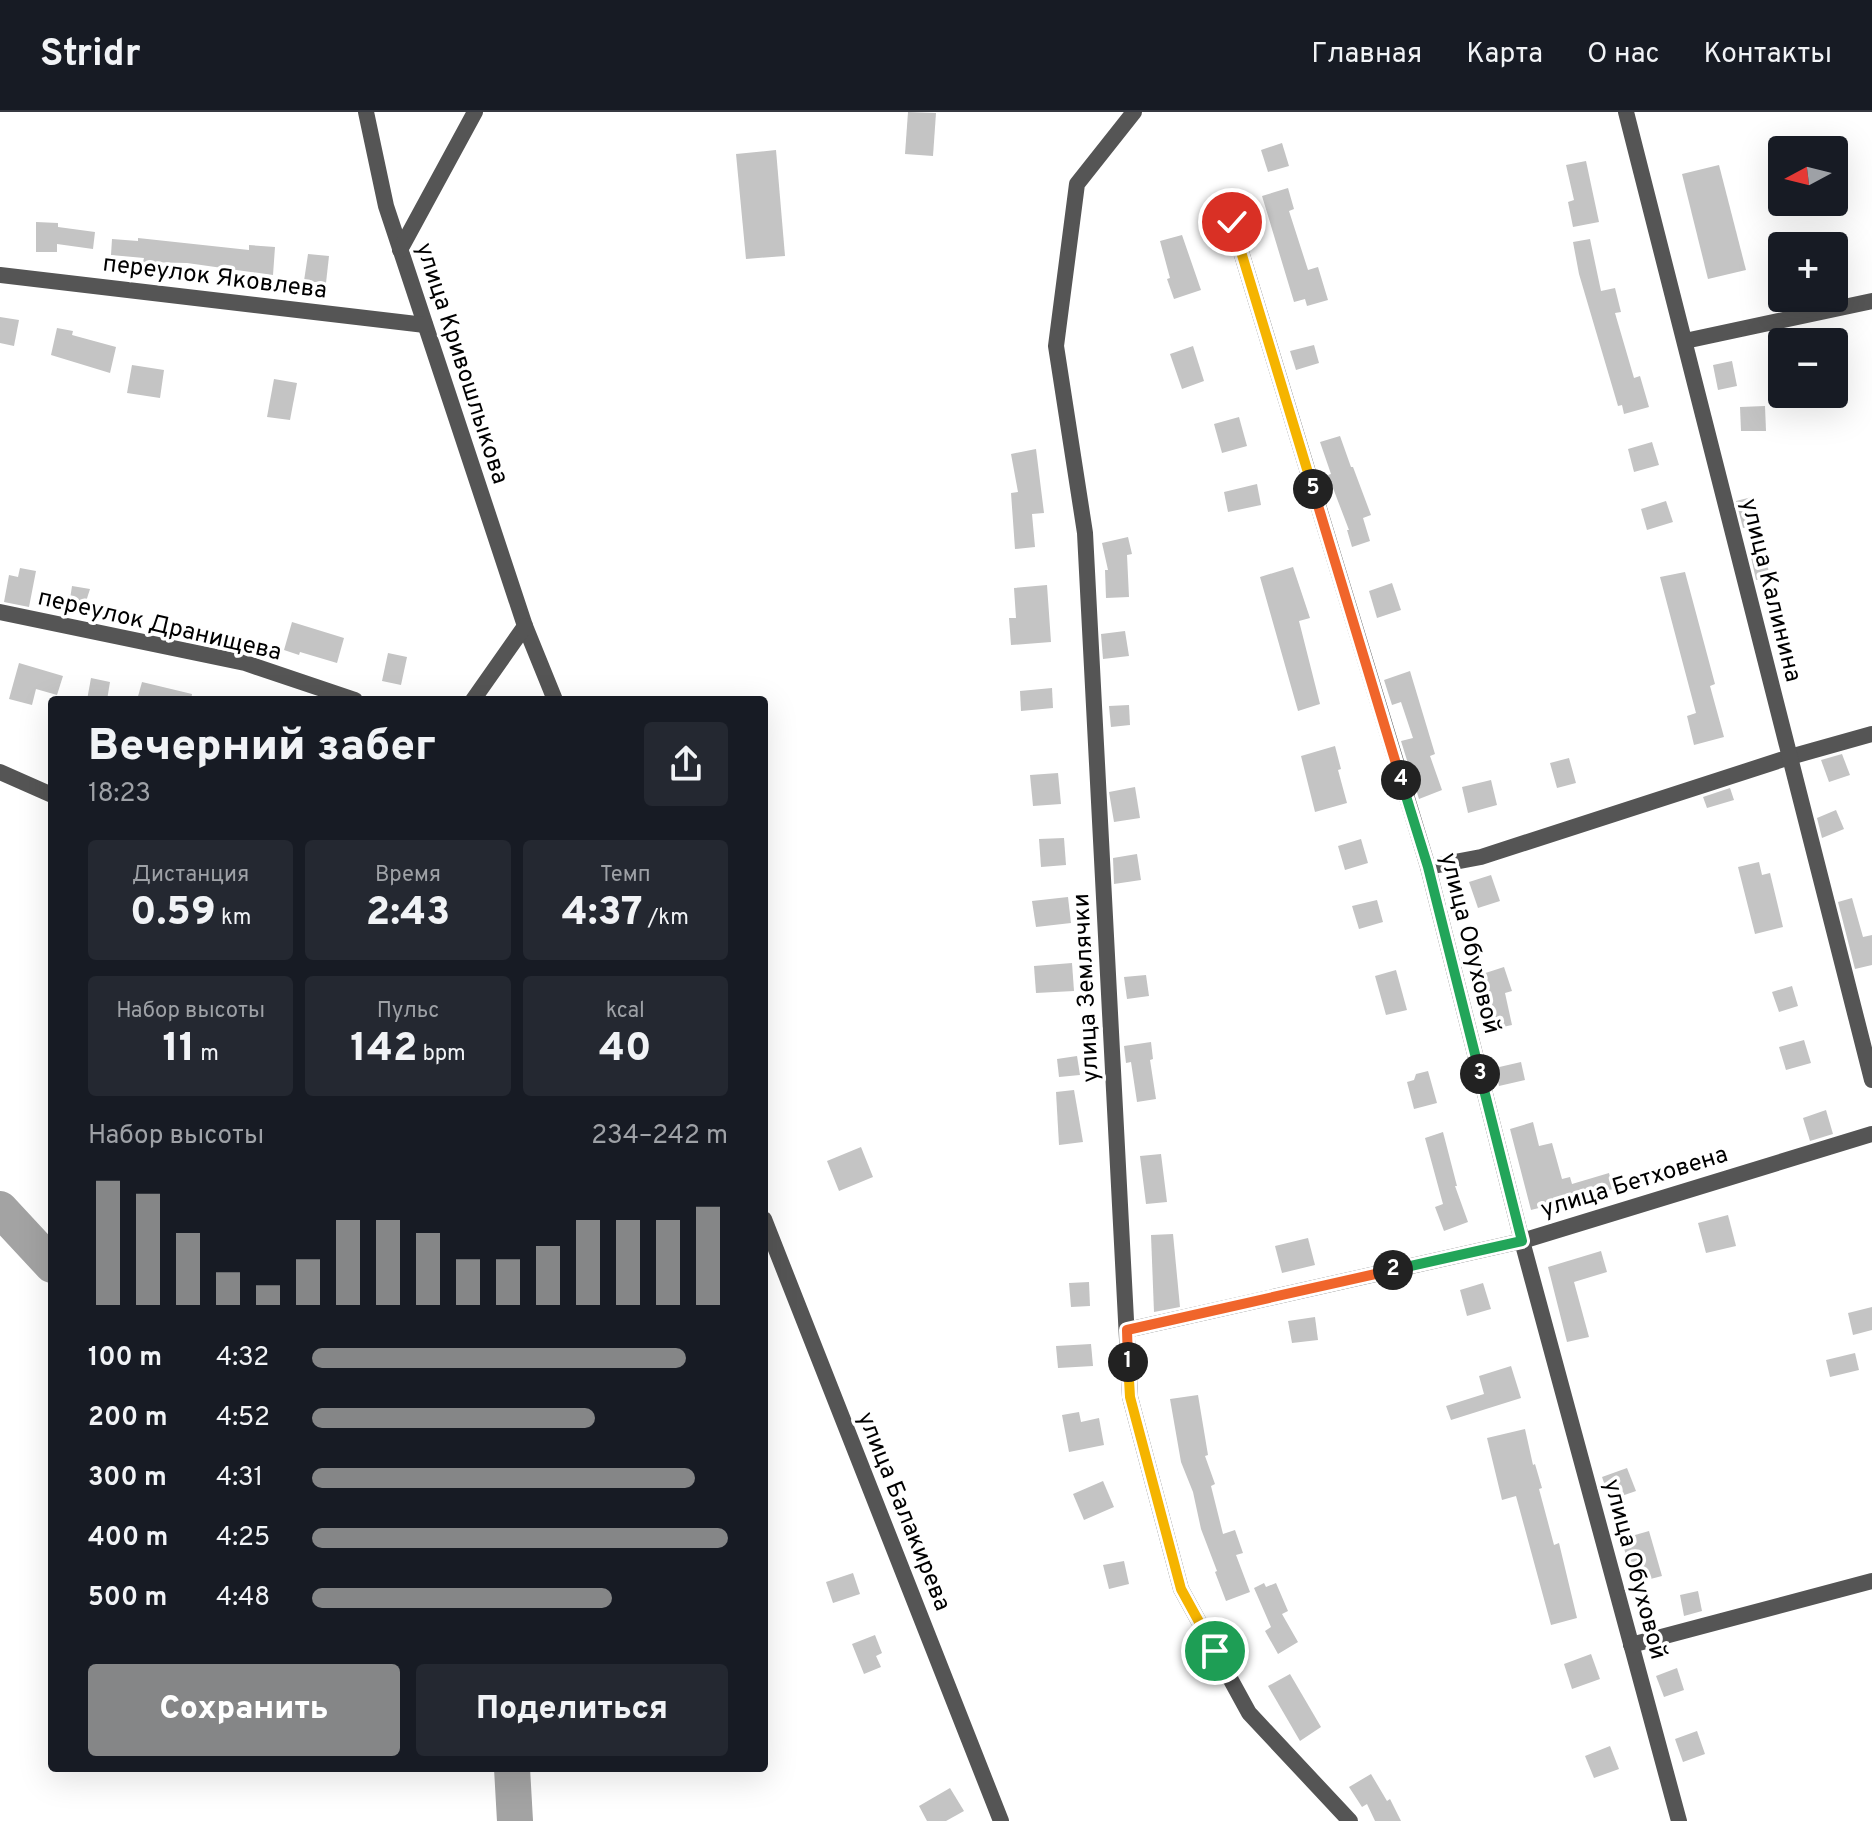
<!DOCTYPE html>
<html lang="ru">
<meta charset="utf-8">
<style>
:root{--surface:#171b24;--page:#242831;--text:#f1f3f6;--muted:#9ea1a6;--line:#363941;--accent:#858687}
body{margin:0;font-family:Overpass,sans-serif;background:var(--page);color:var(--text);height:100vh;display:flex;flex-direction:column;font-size:30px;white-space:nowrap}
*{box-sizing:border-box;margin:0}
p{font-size:26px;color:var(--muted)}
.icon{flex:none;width:44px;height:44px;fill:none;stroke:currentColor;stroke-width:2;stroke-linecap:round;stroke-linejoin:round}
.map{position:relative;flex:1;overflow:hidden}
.sheet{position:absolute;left:48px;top:584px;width:720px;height:1076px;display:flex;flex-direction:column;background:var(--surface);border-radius:8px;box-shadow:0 8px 32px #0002}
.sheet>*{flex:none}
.needle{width:52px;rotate:263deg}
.controls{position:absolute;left:1768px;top:24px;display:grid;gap:16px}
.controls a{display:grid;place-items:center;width:80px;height:80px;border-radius:8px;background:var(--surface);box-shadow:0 8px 32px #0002;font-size:40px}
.pin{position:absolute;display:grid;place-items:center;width:68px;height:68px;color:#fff;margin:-34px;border:4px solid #fff;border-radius:50%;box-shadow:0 2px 8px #0007}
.km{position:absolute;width:40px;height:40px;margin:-20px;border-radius:50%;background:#222;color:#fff;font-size:22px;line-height:40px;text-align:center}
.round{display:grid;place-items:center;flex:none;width:84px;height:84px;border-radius:8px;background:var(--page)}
.overview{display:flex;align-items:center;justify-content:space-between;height:136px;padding:0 40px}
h1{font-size:44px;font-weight:800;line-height:60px}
.stats{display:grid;grid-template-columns:repeat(3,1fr);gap:12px;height:136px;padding:8px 40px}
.stats div{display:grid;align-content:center;border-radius:8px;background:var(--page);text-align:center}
.stats b{font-size:40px;font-weight:800}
.stats small{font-size:22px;font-weight:400}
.stats p{font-size:22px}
.chart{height:224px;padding:16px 40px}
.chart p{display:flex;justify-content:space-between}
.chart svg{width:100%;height:144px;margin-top:8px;stroke:var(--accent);stroke-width:6}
.primary-button{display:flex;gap:16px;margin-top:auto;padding:16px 40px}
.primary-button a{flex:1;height:92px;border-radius:8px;background:var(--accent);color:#fff;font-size:32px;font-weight:800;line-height:92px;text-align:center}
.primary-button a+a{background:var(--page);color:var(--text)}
ul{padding:0 40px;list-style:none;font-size:26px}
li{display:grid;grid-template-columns:128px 96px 1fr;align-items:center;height:60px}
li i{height:20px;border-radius:10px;background:var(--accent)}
header{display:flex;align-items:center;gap:48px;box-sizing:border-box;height:112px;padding:0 40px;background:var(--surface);border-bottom:2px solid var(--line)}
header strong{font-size:38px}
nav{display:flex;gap:44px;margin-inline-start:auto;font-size:28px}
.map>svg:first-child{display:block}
</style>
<header>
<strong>Stridr</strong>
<nav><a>Главная</a><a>Карта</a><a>О нас</a><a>Контакты</a></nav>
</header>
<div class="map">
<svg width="1872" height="1709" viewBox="0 0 1872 1709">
<rect width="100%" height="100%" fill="#fff"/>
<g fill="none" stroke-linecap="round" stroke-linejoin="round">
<g stroke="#a3a3a3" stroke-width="36">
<polyline points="0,1097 52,1153"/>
<polyline points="512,1656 515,1709"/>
</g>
</g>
<g fill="#c4c4c4">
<polygon points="908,0 936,1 933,44 905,42"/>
<polygon points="1282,31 1289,54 1268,60 1261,38"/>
<polygon points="776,38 785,144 746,147 736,42"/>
<polygon points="1586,49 1599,110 1573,115 1568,90 1574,88 1566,53"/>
<polygon points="1719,53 1746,158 1708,167 1682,62"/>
<polygon points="1288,76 1294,97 1289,99 1308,158 1318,155 1328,188 1307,194 1305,187 1294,190 1262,84"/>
<polygon points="36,110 58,111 58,115 95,120 93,137 57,132 57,140 36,140"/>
<polygon points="1182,123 1201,178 1174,187 1167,167 1170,166 1160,129"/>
<polygon points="138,126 249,138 249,133 275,135 273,163 187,151 143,150 144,146 111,143 112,127 138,129"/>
<polygon points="1590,127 1601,179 1615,176 1621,200 1615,201 1634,266 1640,264 1649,295 1624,302 1622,293 1618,294 1579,162 1573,130"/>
<polygon points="308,142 329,144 326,171 304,169"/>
<polygon points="0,205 19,208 14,234 0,231"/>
<polygon points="57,216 73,219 72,223 116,235 110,261 51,243"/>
<polygon points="1314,233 1319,251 1296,258 1290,239"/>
<polygon points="1193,234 1204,269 1182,277 1170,242"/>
<polygon points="1732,249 1737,274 1718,278 1713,253"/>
<polygon points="132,253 164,258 160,286 127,281"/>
<polygon points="274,267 297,271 290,308 267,305"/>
<polygon points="1765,294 1766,319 1741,319 1740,295"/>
<polygon points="1239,305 1247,334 1222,341 1214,312"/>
<polygon points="1340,324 1351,355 1353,355 1371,403 1363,406 1370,429 1352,435 1347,418 1349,418 1328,363 1331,362 1320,330"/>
<polygon points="1652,330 1659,353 1634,360 1628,337"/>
<polygon points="1036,337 1044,401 1032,402 1035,435 1015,437 1011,381 1018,380 1011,342"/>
<polygon points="1257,372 1261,393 1228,400 1224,380"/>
<polygon points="1752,385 1760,412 1743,416 1736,389"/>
<polygon points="1666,389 1673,410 1647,418 1641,397"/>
<polygon points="1128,425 1132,442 1127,443 1129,485 1106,486 1105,458 1108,458 1102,431"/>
<polygon points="1765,442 1770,465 1756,468 1751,445"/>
<polygon points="1293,455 1310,506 1299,509 1320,592 1298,599 1260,465"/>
<polygon points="20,456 36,459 29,495 4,490 9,463 18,465"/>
<polygon points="1685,460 1715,572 1710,574 1724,625 1694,633 1687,604 1696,601 1660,465"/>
<polygon points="1392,471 1401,498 1377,506 1369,479"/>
<polygon points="1047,473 1051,530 1011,533 1009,506 1016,506 1014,476"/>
<polygon points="72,474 90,477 82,502 68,500"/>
<polygon points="292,510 344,526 337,551 300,540 299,543 284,538"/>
<polygon points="1125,519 1129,544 1103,547 1101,522"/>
<polygon points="388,541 407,545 401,573 382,569"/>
<polygon points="19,551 63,564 57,583 36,577 32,593 9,587"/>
<polygon points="1410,559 1435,642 1430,644 1442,678 1419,687 1401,629 1413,626 1401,590 1392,593 1384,568"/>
<polygon points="91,566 110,570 107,588 87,588"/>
<polygon points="142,570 192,582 191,588 137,588"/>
<polygon points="1052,576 1053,596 1021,599 1020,579"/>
<polygon points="1129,593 1130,613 1111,615 1109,594"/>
<polygon points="1335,634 1341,657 1338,658 1347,691 1315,700 1301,644"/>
<polygon points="1842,642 1850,663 1829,670 1821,648"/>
<polygon points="1569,646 1576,671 1557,676 1550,651"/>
<polygon points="1058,661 1061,692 1033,694 1030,663"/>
<polygon points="1491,668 1497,693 1468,701 1462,675"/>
<polygon points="1135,675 1140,706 1114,710 1109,680"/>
<polygon points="1730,676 1734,688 1707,696 1703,685"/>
<polygon points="1836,698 1844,717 1822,726 1817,706"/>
<polygon points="1064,726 1066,753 1041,755 1039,727"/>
<polygon points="1361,727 1368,751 1345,758 1338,734"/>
<polygon points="1137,742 1141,768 1114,772 1113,746"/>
<polygon points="1759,750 1762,763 1770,761 1783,815 1755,822 1738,755"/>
<polygon points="1491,763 1500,789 1478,796 1469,770"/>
<polygon points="1068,785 1071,811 1036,815 1032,789"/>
<polygon points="1852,786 1863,825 1872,823 1872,853 1855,857 1838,790"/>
<polygon points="1377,788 1383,810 1359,817 1352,794"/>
<polygon points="1072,851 1074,879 1036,881 1034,854"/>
<polygon points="1504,855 1512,879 1505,881 1512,913 1484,919 1479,900 1484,898 1473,865"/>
<polygon points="1396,858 1407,898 1386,903 1375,864"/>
<polygon points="1146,863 1149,884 1127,887 1124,865"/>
<polygon points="1792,874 1798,894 1779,900 1772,880"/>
<polygon points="1804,928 1811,951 1786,958 1779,935"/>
<polygon points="1151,930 1153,947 1150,948 1156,987 1137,990 1131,950 1126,951 1124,934"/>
<polygon points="1077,944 1080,963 1059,965 1057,947"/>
<polygon points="1521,950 1525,968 1499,974 1495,956"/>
<polygon points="1428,959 1437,991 1414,997 1407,970 1414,968 1416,962"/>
<polygon points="1074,978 1083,1030 1059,1033 1056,980"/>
<polygon points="1826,998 1833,1022 1810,1029 1803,1006"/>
<polygon points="1533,1010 1539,1034 1552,1031 1562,1067 1570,1065 1572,1072 1609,1061 1613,1077 1531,1098 1510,1017"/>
<polygon points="1443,1020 1457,1074 1455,1074 1468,1110 1444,1119 1435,1095 1443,1092 1425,1026"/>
<polygon points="861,1035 873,1065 839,1079 827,1049"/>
<polygon points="1161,1042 1167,1090 1146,1092 1140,1044"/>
<polygon points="1728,1103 1736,1134 1706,1141 1698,1111"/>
<polygon points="1173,1122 1180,1195 1154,1200 1151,1123"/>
<polygon points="1308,1126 1315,1153 1282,1161 1275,1134"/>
<polygon points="1601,1139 1607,1160 1574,1170 1589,1225 1567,1230 1548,1155"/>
<polygon points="1089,1170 1090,1194 1071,1195 1069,1171"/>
<polygon points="1483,1171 1491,1197 1467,1204 1460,1178"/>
<polygon points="1872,1195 1872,1218 1853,1223 1848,1201"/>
<polygon points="1315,1205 1318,1228 1292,1231 1288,1209"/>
<polygon points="1091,1232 1093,1254 1058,1256 1056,1234"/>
<polygon points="1855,1241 1859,1258 1830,1265 1826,1248"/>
<polygon points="1511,1254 1521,1286 1451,1308 1446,1294 1484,1282 1479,1264"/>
<polygon points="1198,1283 1208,1343 1205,1344 1215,1372 1211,1374 1223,1422 1235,1418 1243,1441 1236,1443 1250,1480 1226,1489 1215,1460 1217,1459 1201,1417 1193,1380 1181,1350 1170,1287"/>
<polygon points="1079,1300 1081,1310 1099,1306 1104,1333 1069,1340 1062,1303"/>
<polygon points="1525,1317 1533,1353 1535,1352 1542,1376 1539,1377 1554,1433 1559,1431 1577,1506 1551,1513 1516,1384 1502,1388 1487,1326"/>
<polygon points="1627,1356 1636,1379 1610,1388 1602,1365"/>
<polygon points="1103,1369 1114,1395 1084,1408 1073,1382"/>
<polygon points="1649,1419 1662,1464 1635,1471 1621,1427"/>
<polygon points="1124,1449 1129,1472 1109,1477 1103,1453"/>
<polygon points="853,1461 860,1482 833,1491 826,1470"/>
<polygon points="1264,1471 1266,1475 1276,1471 1288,1499 1282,1502 1298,1530 1278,1542 1265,1519 1271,1515 1254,1476"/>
<polygon points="1698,1479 1702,1499 1684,1504 1680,1483"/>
<polygon points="875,1523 882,1541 876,1544 881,1555 864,1562 852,1532"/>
<polygon points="1591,1542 1600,1567 1572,1577 1564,1552"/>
<polygon points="1677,1556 1684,1578 1664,1585 1656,1564"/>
<polygon points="1290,1562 1321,1615 1300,1629 1268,1574"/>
<polygon points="1697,1619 1705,1642 1683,1650 1675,1627"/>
<polygon points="1610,1634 1619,1657 1594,1666 1585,1644"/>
<polygon points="1371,1662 1387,1689 1390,1687 1401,1709 1375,1709 1367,1692 1362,1695 1349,1675"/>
<polygon points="950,1676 964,1699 946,1709 927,1709 919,1694"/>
</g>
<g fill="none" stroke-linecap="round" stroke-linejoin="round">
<g stroke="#555" stroke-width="16">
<polyline points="366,0 386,94 525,514 555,588"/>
<polyline points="1134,0 1077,72 1056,234 1085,421 1130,1285 1181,1477 1249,1601 1350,1709"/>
<polyline points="1232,110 1428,755 1522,1129 1679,1709"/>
<polyline points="400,138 475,0"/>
<polyline points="0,163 425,213"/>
<polyline points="1685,229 1872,189"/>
<polyline points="0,500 245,551 355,588"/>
<polyline points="473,588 525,514"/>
<polyline points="0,660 52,683"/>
<polyline points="1428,755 1481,745 1790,645 1872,622"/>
<polyline points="764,1107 1001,1709"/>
<polyline points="1127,1218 1522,1129 1872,1022"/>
<polyline points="1631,1533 1872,1469"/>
</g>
<polyline stroke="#555" stroke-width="16" points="1626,0 1872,968"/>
</g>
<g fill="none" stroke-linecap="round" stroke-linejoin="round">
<defs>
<polyline id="split-1" points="1128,1250 1130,1285 1181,1477 1215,1539"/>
<polyline id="split-2" points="1128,1250 1127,1218 1393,1158"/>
<polyline id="split-3" points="1393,1158 1522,1129 1480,962"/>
<polyline id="split-4" points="1401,668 1428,755 1480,962"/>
<polyline id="split-5" points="1313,377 1401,668"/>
<polyline id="split-6" points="1232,110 1313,377"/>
</defs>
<use href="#split-1" stroke="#fff" stroke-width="16"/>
<use href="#split-2" stroke="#fff" stroke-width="16"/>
<use href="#split-3" stroke="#fff" stroke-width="16"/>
<use href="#split-4" stroke="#fff" stroke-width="16"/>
<use href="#split-5" stroke="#fff" stroke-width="16"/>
<use href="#split-6" stroke="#fff" stroke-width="16"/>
<use href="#split-1" stroke="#f5b400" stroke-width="10"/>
<use href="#split-2" stroke="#f0652b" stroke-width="10"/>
<use href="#split-3" stroke="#22a559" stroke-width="10"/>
<use href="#split-4" stroke="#22a559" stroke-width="10"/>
<use href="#split-5" stroke="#f0652b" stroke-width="10"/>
<use href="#split-6" stroke="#f5b400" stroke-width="10"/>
</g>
<g text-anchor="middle" stroke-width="7" stroke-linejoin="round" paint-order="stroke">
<g font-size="24" fill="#000" stroke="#fff">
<text transform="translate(215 164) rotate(7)" y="8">переулок Яковлева</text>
<text transform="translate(463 251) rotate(72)" y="8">улица Кривошлыкова</text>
<text transform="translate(1772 478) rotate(76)" y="8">улица Калинина</text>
<text transform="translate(160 512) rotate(13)" y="8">переулок Дранищева</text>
<text transform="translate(1471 831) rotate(76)" y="8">улица Обуховой</text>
<text transform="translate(1085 876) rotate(-93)" y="8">улица Землячки</text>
<text transform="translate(1634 1069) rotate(-17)" y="8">улица Бетховена</text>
<text transform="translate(905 1399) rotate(68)" y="8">улица Балакирева</text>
<text transform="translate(1636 1457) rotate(75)" y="8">улица Обуховой</text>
</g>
</g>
</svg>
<div class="controls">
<a><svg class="needle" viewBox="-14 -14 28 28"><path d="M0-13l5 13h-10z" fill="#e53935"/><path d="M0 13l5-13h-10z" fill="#9ea1a6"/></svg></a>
<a>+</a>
<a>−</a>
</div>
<div class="pin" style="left:1215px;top:1539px;background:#1e9e55"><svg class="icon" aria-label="arrive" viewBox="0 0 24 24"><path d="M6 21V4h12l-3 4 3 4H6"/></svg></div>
<div class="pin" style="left:1232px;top:110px;background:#d93025"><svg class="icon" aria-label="check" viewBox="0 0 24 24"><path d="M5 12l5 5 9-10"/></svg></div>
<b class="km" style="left:1128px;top:1250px">1</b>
<b class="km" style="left:1393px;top:1158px">2</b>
<b class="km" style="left:1480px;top:962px">3</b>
<b class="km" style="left:1401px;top:668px">4</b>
<b class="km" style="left:1313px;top:377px">5</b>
<section class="sheet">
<div class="overview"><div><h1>Вечерний забег</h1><p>18:23</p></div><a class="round"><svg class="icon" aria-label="share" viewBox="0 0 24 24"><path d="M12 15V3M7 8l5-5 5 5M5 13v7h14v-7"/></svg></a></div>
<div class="stats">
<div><p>Дистанция</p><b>0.59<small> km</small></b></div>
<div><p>Время</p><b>2:43</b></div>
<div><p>Темп</p><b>4:37<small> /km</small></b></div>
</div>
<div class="stats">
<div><p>Набор высоты</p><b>11<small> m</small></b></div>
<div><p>Пульс</p><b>142<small> bpm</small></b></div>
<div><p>kcal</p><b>40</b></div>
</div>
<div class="chart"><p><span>Набор высоты</span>234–242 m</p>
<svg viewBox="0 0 160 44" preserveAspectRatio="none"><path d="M5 44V6M15 44V10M25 44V22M35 44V34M45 44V38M55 44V30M65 44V18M75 44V18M85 44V22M95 44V30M105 44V30M115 44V26M125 44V18M135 44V18M145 44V18M155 44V14"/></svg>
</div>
<ul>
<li><b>100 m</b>4:32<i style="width:90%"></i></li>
<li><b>200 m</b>4:52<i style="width:68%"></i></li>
<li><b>300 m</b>4:31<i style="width:92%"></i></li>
<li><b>400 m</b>4:25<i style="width:100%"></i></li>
<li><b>500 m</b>4:48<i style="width:72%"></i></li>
</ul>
<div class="primary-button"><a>Сохранить</a><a>Поделиться</a></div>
</section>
</div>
